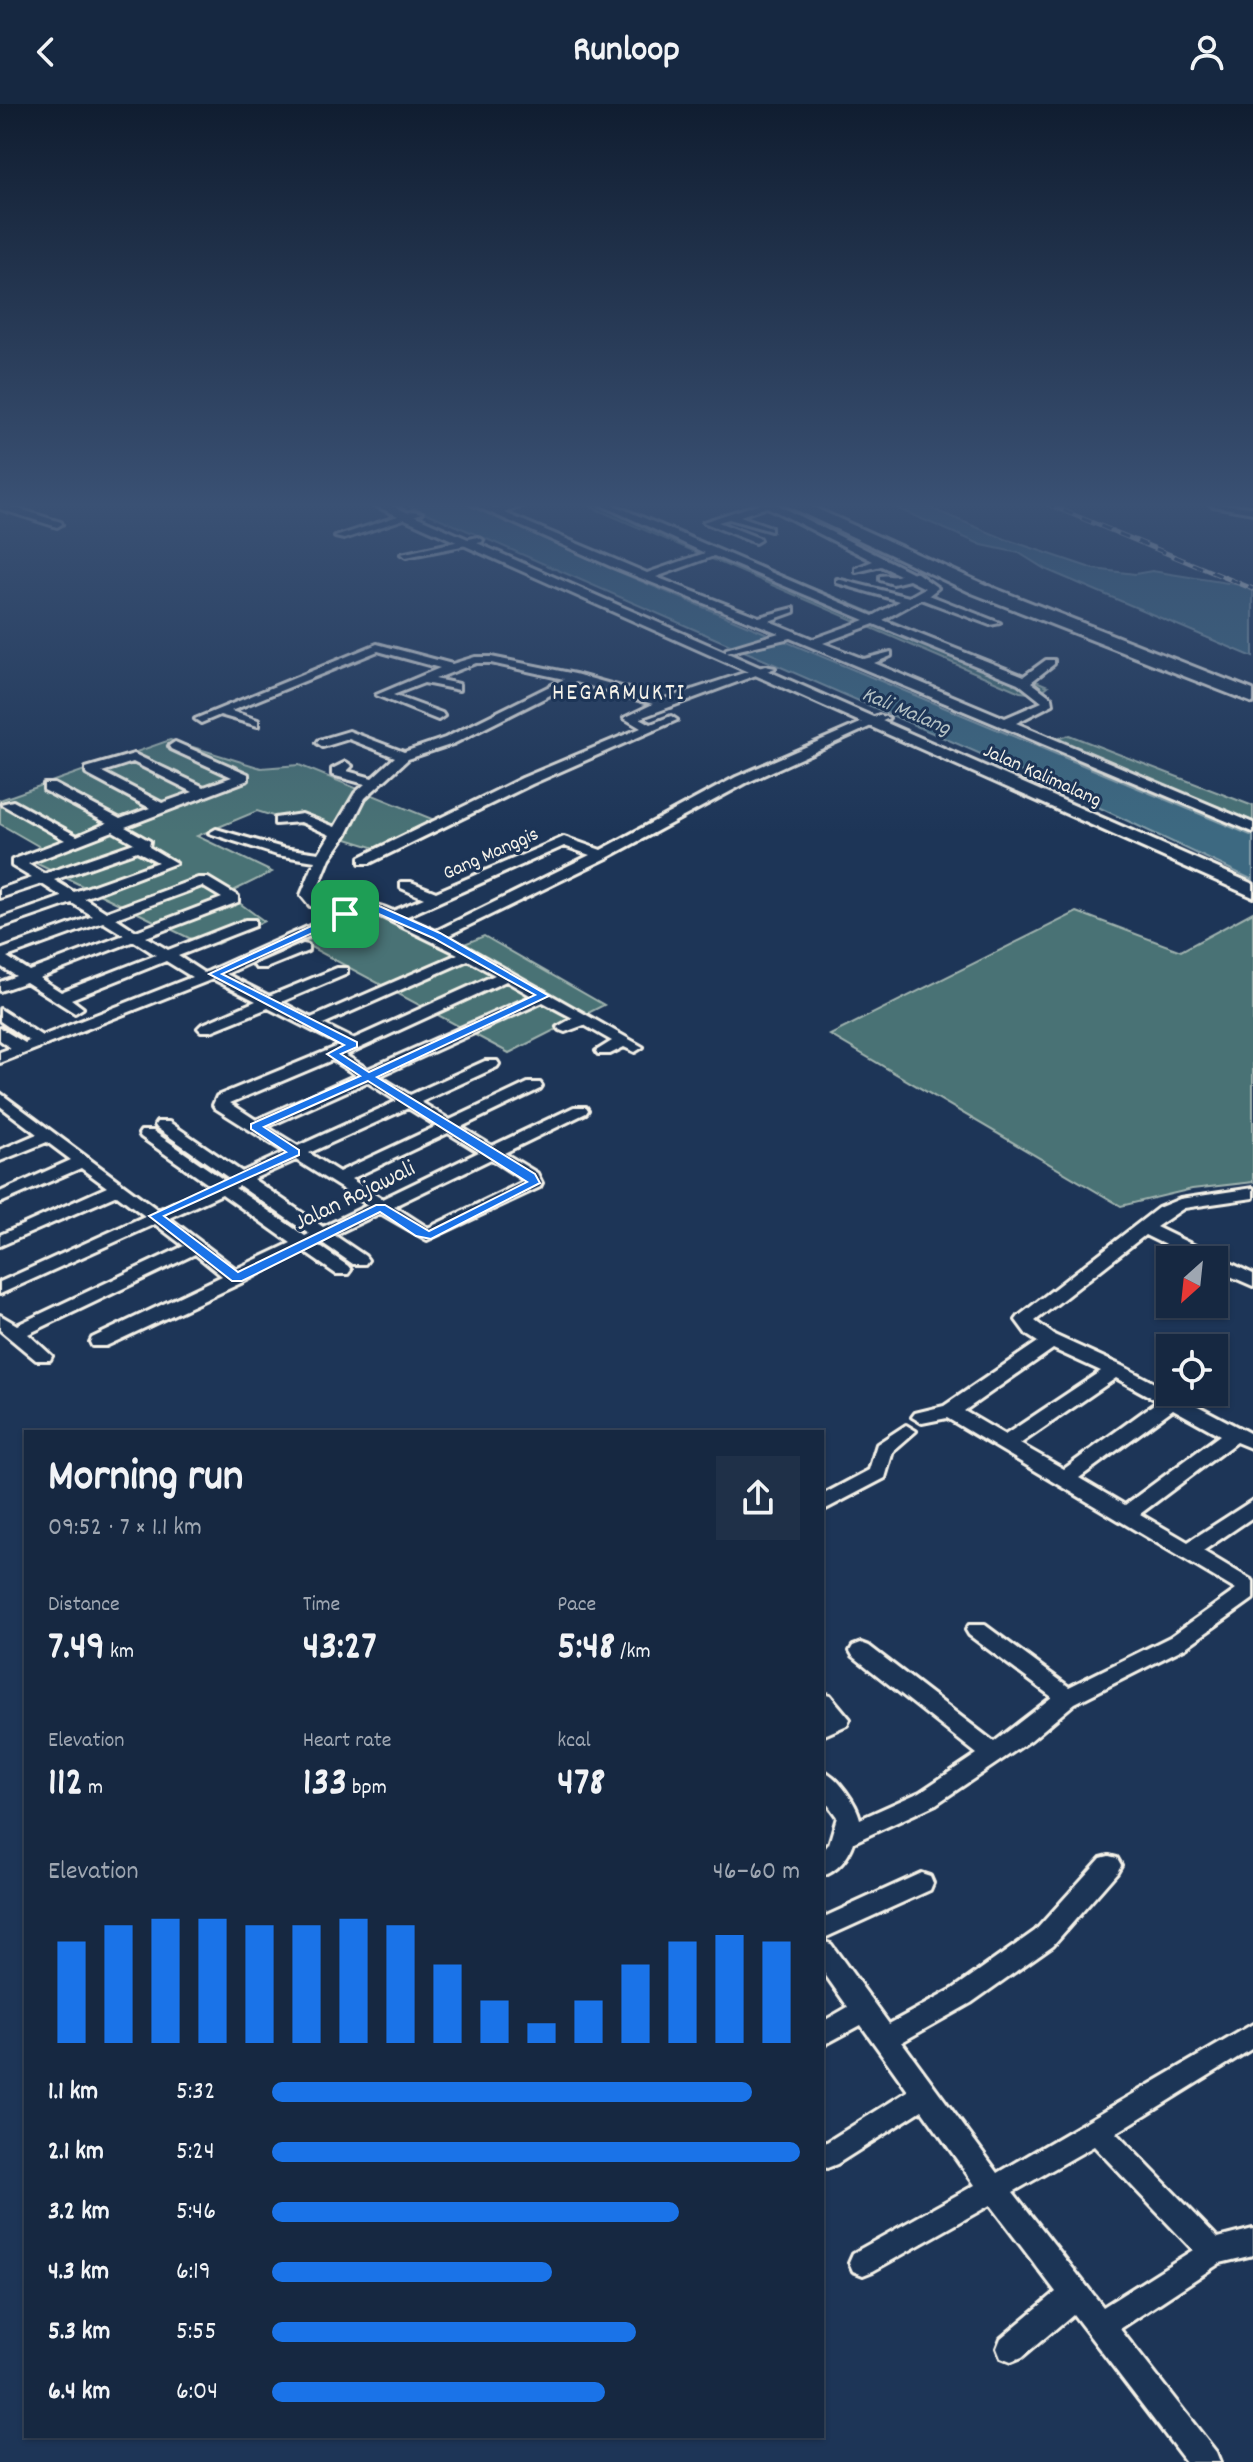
<!DOCTYPE html>
<meta charset="utf-8">
<style>
:root{--surface:#162841;--page:#1f3048;--text:#f1f3f6;--muted:#9ea6b1;--line:#35445a;--accent:#1a73e8}
body{margin:0;font-family:Dekko,sans-serif;background:var(--page);color:var(--text);height:100vh;display:flex;flex-direction:column;font-size:30px;white-space:nowrap}
*{box-sizing:border-box;margin:0}
p{font-size:26px;color:var(--muted)}
.icon{flex:none;width:44px;height:44px;fill:none;stroke:currentColor;stroke-width:2;stroke-linecap:round;stroke-linejoin:round}
.map{position:relative;flex:1;overflow:hidden}
.panel{position:absolute;left:24px;top:1326px;width:800px;height:1008px;display:flex;flex-direction:column;background:var(--surface);border-radius:0px;box-shadow:0 2px 6px #0004,0 0 0 2px var(--line)}
.panel>*{flex:none}
.needle{width:52px;rotate:207deg}
.fabs{position:absolute;left:1156px;top:1142px;display:grid;gap:16px}
.fabs a{display:grid;place-items:center;width:72px;height:72px;border-radius:0px;background:var(--surface);box-shadow:0 2px 6px #0004,0 0 0 2px var(--line);font-size:40px}
.pin{position:absolute;display:grid;place-items:center;width:68px;height:68px;color:#fff;margin:-34px;border-radius:16px;box-shadow:0 4px 12px #0006}
.round{display:grid;place-items:center;flex:none;width:84px;height:84px;border-radius:0px;background:var(--page)}
.summary{display:flex;align-items:center;justify-content:space-between;height:136px;padding:0 24px}
h1{font-size:44px;font-weight:700;line-height:60px}
.stats{display:grid;grid-template-columns:repeat(3,1fr);gap:12px;height:136px;padding:8px 24px}
.stats div{display:grid;align-content:center}
.stats b{font-size:40px;font-weight:700}
.stats small{font-size:22px;font-weight:400}
.stats p{font-size:22px}
.chart{height:224px;padding:16px 24px}
.chart p{display:flex;justify-content:space-between}
.chart svg{width:100%;height:144px;margin-top:8px;stroke:var(--accent);stroke-width:6}
ul{padding:0 24px;list-style:none;font-size:26px}
li{display:grid;grid-template-columns:128px 96px 1fr;align-items:center;height:60px}
li i{height:20px;border-radius:10px;background:var(--accent)}
header{display:flex;justify-content:space-between;align-items:center;height:104px;padding:0 24px;background:var(--surface);font-size:36px;font-weight:700}
.map>svg:first-child{display:block}
</style>
<header><svg class="icon" aria-label="back" viewBox="0 0 24 24"><path d="M15 5l-7 7 7 7"/></svg>Runloop<svg class="icon" aria-label="person" viewBox="0 0 24 24"><circle cx="12" cy="8" r="4"/><path d="M4 21q1-7 8-7t8 7"/></svg></header>
<div class="map">
<svg width="1253" height="2358" viewBox="0 0 1253 2358">
<rect width="100%" height="100%" fill="#1d3557"/>
<filter id="ink" filterUnits="userSpaceOnUse"><feTurbulence type="fractalNoise" baseFrequency=".0125" numOctaves="2"/><feDisplacementMap in="SourceGraphic" scale="16" xChannelSelector="R" yChannelSelector="G"/><feConvolveMatrix kernelMatrix="1 2 1 2 8 2 1 2 1" color-interpolation-filters="sRGB"/></filter>
<g filter="url(#ink)">
<g fill="#4a7275" stroke="#9fb2ae" stroke-width="2">
<polygon points="582,399 610,399 1048,582 1038,590 1020,588"/>
<polygon points="1069,631 1253,702 1253,732 1038,641"/>
<polygon points="170,636 261,664 299,661 442,719 385,747 257,707 197,732 272,768 227,790 264,817 217,840 189,834 19,751 40,743 0,720 0,696"/>
<polygon points="364,806 452,845 484,832 604,901 509,949 303,839"/>
<polygon points="1077,808 1181,847 1253,808 1253,1078 1192,1085 1121,1102 830,931"/>
</g>
<g fill="#3d6981" stroke="#869faa" stroke-width="2">
<polygon points="404,399 463,399 638,476 1253,732 1253,776 1045,678"/>
<polygon points="885,399 918,399 1005,435 1094,465 1135,470 1152,467 1253,483 1253,553 1045,465 1019,449 982,441"/>
</g>
<g fill="none" stroke-linecap="round" stroke-linejoin="round">
<defs>
<g id="street">
<polygon points="0,399 61,418 62,420 57,423 0,405"/>
<path d="M469 399H481L497 405 516 399H529L505 409 647 469 705 449 597 399H609L873 512 900 497 837 479V475L909 493 925 484 909 476 893 480 880 476V472C887 470 893 474 900 471L881 462 856 468V464L873 457 767 403 740 412 771 423V427L729 415 718 418 759 434 760 436 755 439 703 418 761 399H773L911 468 917 469 938 484 929 491 1000 519 990 521 921 495 883 516 1024 572 1046 556H1054V560L1031 578 1052 594 1053 600 1016 619 1253 719V728L790 534 726 549V545L779 529 610 462ZM714 452 865 516 813 535 769 517 794 508V504L759 513 656 473ZM874 520 1018 579 1042 598 1005 614 874 559 891 552V548L864 555 823 539Z"/>
<polygon points="1208,399 1253,403 1253,409 1213,402"/>
<polygon points="413,407 422,409 344,435 335,433"/>
<polygon points="478,433 483,436 482,438 406,453 401,450"/>
<path d="M377 540 452 560 475 553H491L575 570 664 595 765 562 775 564 640 614 651 620 671 612 677 616 532 680 370 759H360V753L522 674 641 624 624 614 653 600 576 578 453 640 408 655 365 694 347 730 330 754 315 791 320 796 345 805C363 797 376 799 393 807L424 794 401 784V778H411L436 788 564 733 601 746 736 673 879 611 889 614 746 679 607 754 447 832 643 943 635 948 624 943 610 950H598L596 947 612 937 584 921 565 928 560 926 557 923 573 914 543 898 379 972 410 991 485 957H497L499 960 497 963 421 998 450 1016 528 979H540L542 982 540 985 461 1023 492 1042 574 1003H586L588 1006 586 1009 504 1049 537 1069 542 1079 540 1083 427 1136 380 1109 334 1131 365 1152 368 1156 365 1160H353L321 1138 316 1140 348 1162 351 1166 348 1170H336L303 1147 243 1178 106 1242H92L90 1238 92 1234 222 1172 195 1150 28 1230 52 1252 50 1256H36L0 1226V1211L17 1221 184 1142 155 1120 0 1190V1178L145 1112 117 1091 0 1142V1131L107 1083 81 1064 0 1099V1088L71 1056 47 1038 0 1057V1046L37 1030 0 1002V989L158 1106 211 1082 141 1033 139 1030 141 1027H153L224 1076 229 1074 157 1024 155 1021 157 1018H169L242 1068 285 1048 215 1004 213 1001 217 992 341 941 268 904 211 927H201L198 924 201 921 256 897 213 875 0 959V948L11 944 0 936V924L25 939 29 937 0 917V905L42 932 192 873 166 857 71 895 83 904 75 909 26 878 0 887V878L16 872 0 862V846L93 812 72 799 0 824V815L62 793 42 780 0 794V785L32 774 12 762V756L65 736 1 700 13 697 77 732 107 719 44 686V680H54L120 715 150 704 86 670V664L134 650 204 683 232 673 171 645 169 642 175 638 248 670V676L125 723 150 737 149 743 176 759 84 794 106 808 198 774H208L238 792V798L146 833 168 846 245 816H255V822L178 852 204 869 209 867 334 811 310 802 301 791 315 757 277 751 209 729 216 725 283 744 319 749 330 731 301 718 275 720V714L302 710 335 723 355 689 365 680 332 671V665L346 658 352 662 347 667 372 674 395 653 349 635 323 643 317 639 319 636 349 627 404 648 445 634 564 575 491 559H476L435 575 459 580V586L424 579 393 591 442 609 444 612 438 616 376 591 440 564 378 547 231 607 258 616V622L220 611 201 619 195 615ZM133 658 193 688 162 699 102 668ZM113 727 134 739 44 770 28 760ZM564 742 590 751 436 827 405 813ZM137 747 158 758 74 788 54 776ZM202 782 222 794 136 827 116 814ZM362 808H372L458 850 311 914 281 898 347 870V864H337L269 892 226 870ZM103 818 124 831 29 867 7 853ZM134 837 156 851 61 888 39 874ZM468 856 495 871 353 935 323 920ZM506 877 532 892 368 965 345 951ZM332 956 356 971 256 1016 230 999ZM367 978 397 997 298 1042 267 1023ZM408 1004 437 1022 339 1068 309 1049ZM448 1029 479 1048 382 1095 351 1075ZM491 1055 525 1077 428 1124 394 1102ZM296 1056 368 1101 323 1123 253 1075ZM240 1082 309 1130 305 1132 235 1084ZM222 1090 291 1139 236 1165 169 1114Z"/>
<polygon points="303,840 308,841 308,847 266,864 256,864 254,861"/>
<path d="M1253 1084V1094L1184 1104 1156 1123 1253 1170V1182L1214 1165V1156H1196L1145 1131 1035 1217 1054 1231 1122 1262 1253 1331V1345L1236 1338 1140 1410 1188 1438 1253 1396V1413L1203 1447 1253 1477V1495L1186 1543 1075 1599 1031 1636 936 1700 854 1738C849 1753 837 1768 822 1772V1748L829 1740 837 1713 822 1692V1666C837 1671 857 1700 860 1715L920 1688 977 1650 853 1552 850 1547 853 1542 861 1539 869 1542 994 1638 1052 1593 969 1531 966 1526 969 1521H985L1069 1583 1170 1533 1236 1486 947 1314 922 1319 912 1313 915 1309 944 1302 1038 1238 1027 1231 1016 1216 1019 1212 1158 1104 1180 1095ZM1053 1245 1101 1267 1005 1331 964 1307ZM1116 1274 1158 1297 1064 1365 1020 1340ZM1173 1305 1220 1331 1125 1401 1079 1374Z"/>
<polygon points="906,1321 916,1327 893,1347 885,1374 822,1407 822,1391 869,1366 877,1340"/>
<polygon points="822,1589 830,1591 850,1615 847,1621 822,1632"/>
<path d="M1109 1752 1117 1754 1121 1761 1117 1768 1053 1841 971 1899 902 1938 998 2069 1253 1920V1944L1116 2029 1218 2134 1253 2125V2151L1220 2159 1120 2225 1216 2348 1220 2358H1186L1073 2210 1021 2254 1011 2258 1001 2254 997 2244 1001 2234 1056 2188 990 2101 873 2167 863 2171 853 2167 849 2158 853 2149 975 2081 922 2006 837 2060 827 2064 822 2062V2041L908 1987 861 1921 822 1942V1918L848 1903 822 1866V1837L831 1840 889 1920 953 1885 1035 1827 1101 1754ZM1094 2042 1193 2146 1103 2203 1013 2088Z"/>
<polygon points="921,1769 930,1772 933,1779 930,1786 822,1835 822,1814"/>
</g>
<polygon id="secondary" points="369,399 386,399 1253,780 1253,793"/>
<polygon id="highway" points="781,399 804,399 986,481 1253,586 1253,599 972,489"/>
</defs>
<use href="#street" stroke="#f4f1e8" stroke-width="6"/>
<use href="#secondary" stroke="#f4f1e8" stroke-width="6"/>
<use href="#highway" stroke="#f4f1e8" stroke-width="6"/>
<use href="#street" fill="#1d3557" fill-rule="evenodd"/>
<use href="#secondary" fill="#1d3557" fill-rule="evenodd"/>
<use href="#highway" fill="#1d3557" fill-rule="evenodd"/>
<defs>
<polyline id="rail" points="1045,399 1253,485"/>
</defs>
<use href="#rail" stroke="#f4f1e8" stroke-width="5"/>
<use href="#rail" stroke="#1d3557" stroke-width="3" stroke-dasharray="10" stroke-linecap="butt"/>
</g>
</g>
<linearGradient id="sky" x2="0" y2="1"><stop stop-color="#101d30"/><stop offset="0.55" stop-color="#3a5174"/><stop offset="1" stop-color="#3a5174" stop-opacity="0"/></linearGradient>
<rect width="1253" height="729" fill="url(#sky)"/>
<path fill="#1a73e8" stroke="#fff" stroke-width="2" fill-rule="evenodd" d="M356 801H377L440 829 549 892 377 973 535 1070 540 1079 431 1135 416 1132 380 1108 242 1177H232L149 1112 286 1048 251 1025V1020L360 972 327 950 344 941 209 870ZM361 807H372L433 834 535 891 369 968 341 950 357 943V938L222 870ZM368 977 527 1078 429 1127 385 1101H376L238 1168 164 1112 299 1051V1046L264 1023Z"/>
<g text-anchor="middle" stroke-width="6" stroke-linejoin="round" paint-order="stroke">
<g font-size="20" fill="#f4f1e8" stroke="#1d3557">
<text transform="translate(1043 670) rotate(24)" y="7">Jalan Kalimalang</text>
<text transform="translate(490 748) rotate(-24)" y="7">Gang Manggis</text>
</g>
<g font-size="22" font-style="italic" fill="#b4c1c4" stroke="#1d3557">
<text transform="translate(907 605) rotate(23)" y="8">Kali Malang</text>
</g>
<g font-size="24" letter-spacing="2" fill="#f4f1e8" stroke="#1d3557">
<text x="619" y="595">HEGARMUKTI</text>
</g>
<g font-size="24" fill="#f4f1e8" stroke="#1d3557">
<text transform="translate(354 1090) rotate(-26)" y="8">Jalan Rajawali</text>
</g>
</g>
</svg>
<div class="fabs">
<a><svg class="needle" viewBox="-14 -14 28 28"><path d="M0-13l5 13h-10z" fill="#e53935"/><path d="M0 13l5-13h-10z" fill="#9ea6b1"/></svg></a>
<a><svg class="icon" aria-label="locate" viewBox="0 0 24 24"><circle cx="12" cy="12" r="6"/><path d="M12 2v4M12 18v4M2 12h4M18 12h4"/></svg></a>
</div>
<div class="pin" style="left:345px;top:810px;background:#1e9e55"><svg class="icon" aria-label="arrive" viewBox="0 0 24 24"><path d="M6 21V4h12l-3 4 3 4H6"/></svg></div>
<section class="panel">
<div class="summary"><div><h1>Morning run</h1><p>09:52 · 7 × 1.1 km</p></div><a class="round"><svg class="icon" aria-label="share" viewBox="0 0 24 24"><path d="M12 15V3M7 8l5-5 5 5M5 13v7h14v-7"/></svg></a></div>
<div class="stats">
<div><p>Distance</p><b>7.49<small> km</small></b></div>
<div><p>Time</p><b>43:27</b></div>
<div><p>Pace</p><b>5:48<small> /km</small></b></div>
</div>
<div class="stats">
<div><p>Elevation</p><b>112<small> m</small></b></div>
<div><p>Heart rate</p><b>133<small> bpm</small></b></div>
<div><p>kcal</p><b>478</b></div>
</div>
<div class="chart"><p><span>Elevation</span>46–60 m</p>
<svg viewBox="0 0 160 44" preserveAspectRatio="none"><path d="M5 44V13M15 44V8M25 44V6M35 44V6M45 44V8M55 44V8M65 44V6M75 44V8M85 44V20M95 44V31M105 44V38M115 44V31M125 44V20M135 44V13M145 44V11M155 44V13"/></svg>
</div>
<ul>
<li><b>1.1 km</b>5:32<i style="width:91%"></i></li>
<li><b>2.1 km</b>5:24<i style="width:100%"></i></li>
<li><b>3.2 km</b>5:46<i style="width:77%"></i></li>
<li><b>4.3 km</b>6:19<i style="width:53%"></i></li>
<li><b>5.3 km</b>5:55<i style="width:69%"></i></li>
<li><b>6.4 km</b>6:04<i style="width:63%"></i></li>
</ul>
</section>
</div>
